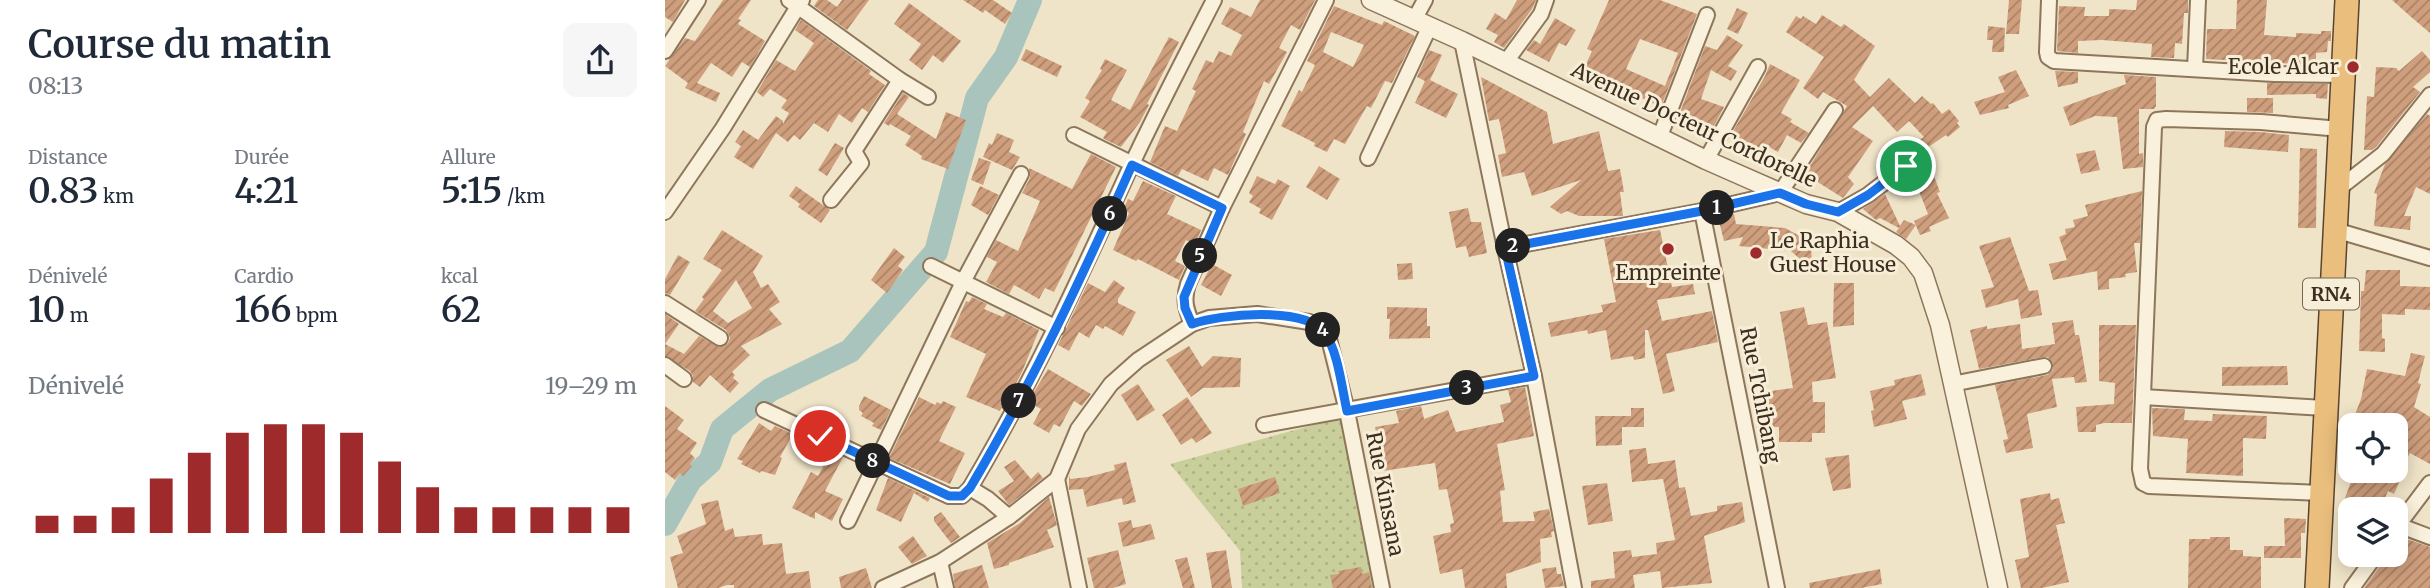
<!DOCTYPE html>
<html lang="fr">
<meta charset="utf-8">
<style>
:root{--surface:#fff;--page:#f6f6f7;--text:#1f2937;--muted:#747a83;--accent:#9e2a2b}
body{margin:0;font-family:Merriweather,serif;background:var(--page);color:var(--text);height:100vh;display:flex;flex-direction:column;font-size:26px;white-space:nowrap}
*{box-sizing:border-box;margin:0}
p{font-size:23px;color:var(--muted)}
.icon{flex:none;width:38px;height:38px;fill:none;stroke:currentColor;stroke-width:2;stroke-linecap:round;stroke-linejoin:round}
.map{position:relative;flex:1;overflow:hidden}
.sheet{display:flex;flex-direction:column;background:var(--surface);width:665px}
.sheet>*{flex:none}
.controls{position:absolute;left:1673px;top:413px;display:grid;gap:14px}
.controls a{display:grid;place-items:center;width:70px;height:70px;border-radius:14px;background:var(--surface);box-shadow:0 4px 18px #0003;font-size:35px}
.pin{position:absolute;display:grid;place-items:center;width:60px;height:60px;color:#fff;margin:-30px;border:4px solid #fff;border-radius:50%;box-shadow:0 2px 7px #0007}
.km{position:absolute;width:35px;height:35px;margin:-18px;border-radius:50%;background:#222;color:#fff;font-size:19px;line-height:35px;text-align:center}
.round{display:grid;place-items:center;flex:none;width:74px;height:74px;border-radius:14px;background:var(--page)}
.head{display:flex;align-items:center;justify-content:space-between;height:119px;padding:0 28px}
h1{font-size:38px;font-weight:600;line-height:52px}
.stats{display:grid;grid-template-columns:repeat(3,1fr);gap:10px;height:119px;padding:7px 28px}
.stats div{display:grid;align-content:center}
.stats b{font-size:35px;font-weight:600}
.stats small{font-size:19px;font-weight:400}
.stats p{font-size:19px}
.chart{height:196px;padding:14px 28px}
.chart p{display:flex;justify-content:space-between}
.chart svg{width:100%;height:126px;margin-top:7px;stroke:var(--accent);stroke-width:6}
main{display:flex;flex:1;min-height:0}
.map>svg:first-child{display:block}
</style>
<main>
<section class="sheet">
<div class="head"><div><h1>Course du matin</h1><p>08:13</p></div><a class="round"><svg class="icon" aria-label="share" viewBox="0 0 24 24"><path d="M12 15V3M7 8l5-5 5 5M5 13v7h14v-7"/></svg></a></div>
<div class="stats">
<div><p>Distance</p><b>0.83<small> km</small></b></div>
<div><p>Durée</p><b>4:21</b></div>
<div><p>Allure</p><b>5:15<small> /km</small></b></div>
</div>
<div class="stats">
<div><p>Dénivelé</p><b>10<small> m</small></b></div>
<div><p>Cardio</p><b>166<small> bpm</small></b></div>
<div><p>kcal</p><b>62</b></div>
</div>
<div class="chart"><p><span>Dénivelé</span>19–29 m</p>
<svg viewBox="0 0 160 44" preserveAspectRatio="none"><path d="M5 44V38M15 44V38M25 44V35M35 44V25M45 44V16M55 44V9M65 44V6M75 44V6M85 44V9M95 44V19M105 44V28M115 44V35M125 44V35M135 44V35M145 44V35M155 44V35"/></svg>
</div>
</section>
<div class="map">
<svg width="1765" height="588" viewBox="0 0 1765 588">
<defs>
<pattern id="grass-dots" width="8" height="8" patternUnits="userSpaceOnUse" patternTransform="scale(1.75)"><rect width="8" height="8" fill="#c9cf9b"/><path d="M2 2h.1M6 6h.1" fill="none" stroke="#aeb285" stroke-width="1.8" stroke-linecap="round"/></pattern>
<pattern id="building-hatch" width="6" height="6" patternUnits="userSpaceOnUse" patternTransform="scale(1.75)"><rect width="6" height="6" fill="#cf9f7d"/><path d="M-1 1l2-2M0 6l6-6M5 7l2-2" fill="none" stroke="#a98266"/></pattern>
</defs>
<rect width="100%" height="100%" fill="#f0e4c8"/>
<polygon fill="url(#grass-dots)" points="678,415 711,588 577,588 575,551 505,464 652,424"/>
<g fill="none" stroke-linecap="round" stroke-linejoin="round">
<polyline stroke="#a9c4bc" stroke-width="24" points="0,524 25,480 45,462 57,429 105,390 185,351 271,252 312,98 341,57 365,0"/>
</g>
<g fill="url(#building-hatch)" fill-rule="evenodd">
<polygon points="0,0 20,0 8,22 0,17"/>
<polygon points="58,0 86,0 73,19 76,20 73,24 100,41 85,67 77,62 67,77 46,63 32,83 55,93 51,102 20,88 23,83 0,66 20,38 30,41"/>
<polygon points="153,0 162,0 172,7 177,0 204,0 182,30 149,6"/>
<polygon points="298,0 328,0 347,13 340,24 320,10 318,13"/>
<polygon points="595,0 650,0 635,30 626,25 614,48 622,52 604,84 599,81 578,132 581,134 563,175 549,168 543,181 517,169 513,176 485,162 500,126 512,131 531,91 527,89 541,60 548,63 554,51 566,56 577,35 556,24 565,7 586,17"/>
<polygon points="852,0 871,0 867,9 839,48 829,42 833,35 821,29 830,13 841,20"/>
<path d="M944 0H995L1032 14 996 107 918 71 927 51 922 49ZM975 39 1013 53 1000 86 961 69Z"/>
<polygon points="1344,0 1357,0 1354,34 1341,34"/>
<polygon points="1472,0 1523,0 1523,13 1519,13 1517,44 1510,43 1509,58 1486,57 1487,44 1437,40 1413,41 1413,53 1392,51 1394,6 1420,7 1419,16 1444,16 1444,9 1471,10"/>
<polygon points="1572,0 1602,0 1599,35 1631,37 1631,33 1656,34 1656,31 1666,31 1666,41 1663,41 1662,52 1651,53 1651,65 1541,59 1542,29 1571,29"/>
<polygon points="1727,0 1765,0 1765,33 1745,16"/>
<polygon points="244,3 296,41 278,63 268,55 257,70 244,60 256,44 229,24"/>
<path d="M669 6 717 25 719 21 750 36 727 83 720 81 706 108 702 106 680 144 669 139 662 152 649 146 650 143 616 126 634 90 637 92 650 65 642 61ZM666 32 699 45 688 67 658 52Z"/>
<polygon points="1072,8 1083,13 1073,34 1062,29"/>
<polygon points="1157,15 1176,27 1179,24 1210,46 1189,80 1205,97 1224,78 1250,103 1257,96 1266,104 1268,103 1277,114 1284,109 1294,121 1292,123 1295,127 1283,137 1281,135 1259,150 1275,192 1272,193 1284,218 1264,227 1266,231 1255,235 1249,221 1263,214 1247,173 1251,165 1249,161 1244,157 1239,157 1236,153 1259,137 1244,121 1232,132 1208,106 1187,127 1208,141 1183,177 1189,184 1178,198 1140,174 1182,106 1158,92 1153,99 1138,88 1159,57 1121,32 1131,16 1136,19 1138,16 1151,24"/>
<polygon points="890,18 911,30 901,46 894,43 884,62 861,50 869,40 875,44"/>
<polygon points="136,20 206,71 204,74 220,85 203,112 197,108 187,123 174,114 163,132 149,123 135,140 129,135 123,142 111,133 88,169 69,157 76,146 70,142 78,130 93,140 111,116 118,121 118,124 124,113 116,108 122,100 105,89 98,97 92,92 111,60 130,71 149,43 130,30"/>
<polygon points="1323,26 1340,28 1339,52 1327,52 1328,40 1322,40"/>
<polygon points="1062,35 1078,45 1063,66 1072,71 1066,81 1046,70 1036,99 1059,107 1048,128 1035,124 1034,129 1019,124 1022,117 1014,115 1040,46 1052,50"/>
<polygon points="504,37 514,42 482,104 484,105 475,122 456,147 441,140 438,138 442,132 415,117 425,101 420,98 437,70 435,69 440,59 462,70 446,100 465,110"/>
<polygon points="361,49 397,66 392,77 356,60"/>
<polygon points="764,50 777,55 765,80 793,94 781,118 750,103 760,81 752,77"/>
<polygon points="1757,51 1765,60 1765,72 1748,87 1755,92 1711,147 1707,150 1699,150 1702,96 1709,97 1711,67 1731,68 1734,71"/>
<polygon points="1105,64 1135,80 1116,113 1127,119 1125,122 1144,133 1136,143 1122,135 1113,152 1099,144 1095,151 1066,135 1100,76"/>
<polygon points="1351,70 1364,96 1343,105 1344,108 1315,115 1309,102 1340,92 1333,77"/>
<polygon points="1390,71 1413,72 1413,83 1393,87"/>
<polygon points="1459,75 1491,77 1491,106 1489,109 1474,109 1474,154 1478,153 1478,167 1458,169 1452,117 1430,116 1405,126 1398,107 1461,84"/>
<polygon points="816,77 882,112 888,144 934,131 943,171 955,169 959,192 955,192 958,216 914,216 902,211 896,214 885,207 916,180 867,196 859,172 837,177 833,155 841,153 834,119 824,121"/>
<polygon points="1602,83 1663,84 1662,99 1651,98 1651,94 1602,95"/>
<polygon points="238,93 244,97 232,114 271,139 281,112 301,120 283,169 256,159 257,156 240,145 246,136 225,124 224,126 219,123"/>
<polygon points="1582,98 1608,98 1608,113 1582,112"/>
<polygon points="1762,114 1765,116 1765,194 1751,187 1739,216 1746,216 1745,230 1709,226 1712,194 1709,193 1720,164"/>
<polygon points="1560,131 1595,132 1624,135 1623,152 1559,147"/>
<polygon points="332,133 349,140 344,152 355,157 347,170 318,157 324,143 327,145"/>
<polygon points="170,143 179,148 162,176 153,170"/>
<polygon points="1635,148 1652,149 1651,228 1633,228"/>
<polygon points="1430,150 1435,170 1416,174 1411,154"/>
<polygon points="426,154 451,167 389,292 380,288 374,299 349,285 344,294 321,282 332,262 322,257 331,240 353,251 375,201 357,193 365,178 364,168 407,189"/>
<polygon points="314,158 326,162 318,185 306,180"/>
<polygon points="654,166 675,179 662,200 641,187"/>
<polygon points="592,176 610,184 613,179 625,186 607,220 594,213 596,209 584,202 588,196 584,193"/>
<polygon points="478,181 511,196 502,214 536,230 530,245 521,240 510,261 520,266 514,280 473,259 471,261 448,250 464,213 458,210 463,199 468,201"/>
<polygon points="131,186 165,210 156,223 133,207 135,204 124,196"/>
<polygon points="315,186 334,195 323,215 306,205"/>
<polygon points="1477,191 1475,243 1469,243 1472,272 1460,274 1461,277 1444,279 1444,289 1433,290 1432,271 1388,280 1384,264 1402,260 1394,237 1401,234 1400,229 1410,227 1408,220 1423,216 1420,205"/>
<polygon points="1220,194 1235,226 1239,220 1251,225 1241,239 1231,232 1234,228 1215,218 1211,220 1198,209"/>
<polygon points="803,208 806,222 816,222 822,253 804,257 801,246 791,248 784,212"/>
<polygon points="1069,214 1071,224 1120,228 1146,242 1147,270 1126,251 1074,246 1078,237 1059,241 1053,217"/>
<path d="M57 230 98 256 88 272 96 288 103 284 115 302 104 309 117 324 76 346 85 355 67 372 70 375 68 378 74 383 65 393 45 375 35 387 28 382V376L25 371 0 356V314L14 324 0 344 19 354 34 336 54 347 63 343 65 338 61 330 30 311 39 299 37 297 57 270 38 259ZM71 280 87 308 63 323 48 311Z"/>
<polygon points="995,230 1007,287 1028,284 1030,294 992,300 997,321 1047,311 1053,342 1001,354 1010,391 998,394 983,330 980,330 980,358 969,360 968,356 946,360 941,330 923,334 922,330 886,337 883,323 938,312 936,305 951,302 939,239"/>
<polygon points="1345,237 1364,291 1373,290 1377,315 1356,319 1353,299 1321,308 1316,290 1329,287 1314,246"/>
<polygon points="229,248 240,257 233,266 238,270 222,293 206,280"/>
<polygon points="13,255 25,262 5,295 0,293 0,279"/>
<polygon points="747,263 748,279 733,280 732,264"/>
<polygon points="547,264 567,275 556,296 536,285"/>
<polygon points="1701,270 1735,270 1735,286 1765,287 1765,310 1740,309 1740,315 1717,314 1717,338 1720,339 1720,352 1694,351 1696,291 1699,291"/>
<polygon points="449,280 460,288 453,299 453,303 471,312 458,336 440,326 438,329 431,325 424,338 414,332 404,351 393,345 423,283 440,292"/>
<polygon points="1169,283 1189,283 1189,325 1168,327"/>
<polygon points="307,297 322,304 319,309 338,317 341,313 374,330 357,372 338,409 336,408 335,411 301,397 321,354 285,337 301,301 304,302"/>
<polygon points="722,307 762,308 762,326 765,326 765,338 724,339 725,319 722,319"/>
<polygon points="1139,307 1143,325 1162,322 1171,378 1147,382 1148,402 1160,402 1160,433 1147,433 1147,442 1114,442 1114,427 1107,427 1108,404 1094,405 1092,393 1128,388 1115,312"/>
<polygon points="1408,320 1410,335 1414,335 1422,382 1410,383 1409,377 1387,379 1392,407 1362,414 1368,448 1341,453 1338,440 1343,439 1330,385 1382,375 1388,370 1388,364 1383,357 1378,357 1314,369 1305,330 1322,326 1322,329 1355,324 1357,349 1390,344 1387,323"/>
<polygon points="1434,325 1471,325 1467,423 1439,423 1431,425 1431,432 1413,432 1411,407 1449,404 1450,383 1434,381"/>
<polygon points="524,346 537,367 548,356 576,358 575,387 538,388 526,397 501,360"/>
<polygon points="1746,353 1760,356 1753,383 1756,384 1749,407 1765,417 1765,464 1745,453 1735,472 1738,474 1729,494 1723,491 1715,509 1707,509 1692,503 1691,509 1680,509 1680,498 1690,471 1731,471 1731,453 1737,453 1731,451 1731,425 1686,425 1696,399 1702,369 1740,376"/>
<polygon points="1622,366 1623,385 1557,386 1557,367"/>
<polygon points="383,369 426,394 417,406 409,401 395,427 389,424 384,433 368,424 376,409 363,402"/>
<polygon points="1256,374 1261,395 1237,401 1242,419 1209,427 1206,411 1209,410 1205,391 1230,385 1229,380"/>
<polygon points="473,384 490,410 472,421 456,395"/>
<polygon points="860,387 869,436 832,444 840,490 835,491 838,522 870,521 868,512 884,509 889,531 886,532 887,537 875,539 876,562 841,574 842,588 800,588 797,569 775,574 768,536 786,532 785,524 789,523 782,489 774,490 770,463 718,471 710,427 734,423 731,411 756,406 759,419 783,410 791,432 839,422 835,405 846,402 843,390"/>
<polygon points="199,396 226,410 216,430 207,426 209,423 196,416 198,413 194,410 194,406"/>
<polygon points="254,397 270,405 272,402 276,404 278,401 291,407 274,441 300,453 285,484 224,458"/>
<polygon points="522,397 547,433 531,443 527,438 516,445 497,415"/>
<polygon points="0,406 19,420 12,429 32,443 25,453 30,458 25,464 27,466 18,476 15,473 10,480 0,472"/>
<polygon points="966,408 979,408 979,427 957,427 957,445 931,446 930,416 966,416"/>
<polygon points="1487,408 1520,409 1519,420 1547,421 1548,414 1602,416 1601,439 1578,438 1578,476 1521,473 1523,439 1488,436"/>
<polygon points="94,423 106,431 110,426 128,434 115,457 117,458 110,475 96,471 95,473 76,464 78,461 72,459"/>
<polygon points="981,448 983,464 1010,460 1014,488 1020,487 1026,516 1052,511 1052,506 1077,502 1080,522 1039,536 1047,583 997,588 995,571 968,575 970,588 926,588 926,581 950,578 948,552 966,550 967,557 992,554 991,543 1010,540 998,479 967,482 964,450"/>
<polygon points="166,452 178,457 160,491 178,499 167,521 150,512 150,519 127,508 146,472 153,476"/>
<polygon points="1184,455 1186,488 1168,491 1160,458"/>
<polygon points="350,460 366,479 373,472 378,478 344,505 333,491 349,481 339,467"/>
<polygon points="461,462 471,502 458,505 457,498 422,507 418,489 404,490 404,476 405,479 423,477 450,470 449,465"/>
<polygon points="610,477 615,493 578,506 573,489"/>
<polygon points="223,478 265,498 263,502 249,493 236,522 211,510"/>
<polygon points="942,483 948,521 923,525 917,486"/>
<polygon points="1385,493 1386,500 1394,498 1400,523 1391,525 1404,582 1377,588 1356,588 1350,560 1364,557 1355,499"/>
<polygon points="384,497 392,525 382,530 389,547 344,563 344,565 329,569 322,543 355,523"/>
<polygon points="53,500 60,531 68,528 70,537 97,534 98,545 117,543 121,574 144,571 146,588 69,588 69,585 62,585 53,588 13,588 5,557 18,553 12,536 41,524 36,504"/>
<polygon points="276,512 295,537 286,543 269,521 269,517"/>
<polygon points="1619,518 1641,519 1640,533 1636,533 1636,558 1599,558 1599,546 1620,546"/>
<polygon points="466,520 468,528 486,524 490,539 458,547 453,523"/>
<polygon points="248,536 262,556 247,564 233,547"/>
<polygon points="1545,537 1565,537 1565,550 1578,550 1578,556 1596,557 1596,588 1523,588 1524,539 1545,539"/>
<polygon points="1736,537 1765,547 1765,588 1699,588 1723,555 1731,555 1731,544"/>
<polygon points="453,550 461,584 448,588 429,588 422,558"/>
<polygon points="561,550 567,588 547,588 541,553"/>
<polygon points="522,557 530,588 518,588 510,560"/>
<polygon points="317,565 324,588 290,588 288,574"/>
<polygon points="696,567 697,574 704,572 707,588 668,588 665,575 674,574 673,571"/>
<polygon points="891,567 892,574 896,574 899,586 880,588 877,569"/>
<polygon points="201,568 207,588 176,588 174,577"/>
<polygon points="1215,569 1217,584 1196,588 1145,588 1144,583"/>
</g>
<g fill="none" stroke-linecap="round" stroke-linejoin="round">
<defs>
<g id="minor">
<polyline points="124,0 235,80 263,97"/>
<polyline points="1384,0 1382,52 1383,57 1389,61 1609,74 1679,75"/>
<polyline points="749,20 760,0"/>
<polyline points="797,41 840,248 869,376 909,588"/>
<polyline points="0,51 33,0"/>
<polyline points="840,63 876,14 881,0"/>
<polyline points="1530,69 1533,0"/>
<polyline points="409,135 557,208"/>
<polyline points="995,136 1042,15"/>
<polyline points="703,158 764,28"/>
<polyline points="1041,160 1093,67"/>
<polyline points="1672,190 1718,154 1765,95"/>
<polyline points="166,200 196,163 189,151 235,80"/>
<polyline points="1037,211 1112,588"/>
<polyline points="0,212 58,128 137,0"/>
<polyline points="1173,212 1203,195 1241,166"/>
<polyline points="1670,230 1765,258"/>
<polyline points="840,248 1037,211 1115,193 1170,110"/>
<polyline points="266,266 392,328"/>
<polyline points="0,303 55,338"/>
<path d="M527 324C521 309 518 300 523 284L557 208 661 0"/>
<polyline points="0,365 19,379"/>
<polyline points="1287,384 1379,366"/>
<polyline points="1478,397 1660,408"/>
<path d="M99 410 284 496H297L305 488C367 383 415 277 466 166 492 110 521 55 549 0"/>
<polyline points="599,425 869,376"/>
<polyline points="392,479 414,588"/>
<polyline points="305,488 323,499 344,517"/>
<polyline points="1656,493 1484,486 1478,483 1475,469 1489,127 1492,120 1501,119 1596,122 1675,129"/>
<polyline points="183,521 299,280 356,174"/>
<polyline points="1733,525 1765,537"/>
<polyline points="1731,528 1765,483"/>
<polyline points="275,562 281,588"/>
<polyline points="218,588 275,562 344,517 392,479 413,429 446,384 473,360 527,324 544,318 592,314 644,322 657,329 664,339 682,411 717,588"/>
<polyline points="1687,588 1711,555"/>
</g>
<polyline id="tertiary" points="706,0 797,41 1041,160 1141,204 1173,212 1231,245 1246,257 1258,273 1275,325 1333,588"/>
<polyline id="trunk" points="1652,588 1682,0"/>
</defs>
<use href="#minor" stroke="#8d765c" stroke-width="18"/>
<use href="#tertiary" stroke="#8d765c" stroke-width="21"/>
<use href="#trunk" stroke="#5b4430" stroke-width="26"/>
<use href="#minor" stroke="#faf1dc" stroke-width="14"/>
<use href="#tertiary" stroke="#faf1dc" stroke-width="18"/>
<use href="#trunk" stroke="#eabe7c" stroke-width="23"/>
</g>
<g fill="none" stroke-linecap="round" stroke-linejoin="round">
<defs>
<path id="route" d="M155 436 284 496H297L305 488C367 384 418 275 467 165L557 208 519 297 520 308 527 324C555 314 639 306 659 332 673 350 677 389 682 411L869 376 840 248 1037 211 1115 193 1141 204 1173 212 1203 195 1241 166"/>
</defs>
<use href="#route" stroke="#fff" stroke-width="14"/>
<use href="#route" stroke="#1a73e8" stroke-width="9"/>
</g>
<g fill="#9e2a2b" stroke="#f7eed8" stroke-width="2.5">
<circle cx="1688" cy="67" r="7"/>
<circle cx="1003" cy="249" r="7"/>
<circle cx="1091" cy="253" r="7"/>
</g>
<g text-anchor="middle" stroke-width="6" stroke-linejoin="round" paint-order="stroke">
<rect fill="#f7eed8" stroke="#756857" stroke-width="2" x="1638" y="278.5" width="56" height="31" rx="5"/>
<g font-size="19" font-weight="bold" fill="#3d2e20">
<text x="1666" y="301">RN4</text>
</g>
<g font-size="21" fill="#3d2e20" stroke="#f7eed8" text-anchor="end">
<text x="1674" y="74">Ecole Alcar</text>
<text x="1105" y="248" text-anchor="start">Le Raphia<tspan x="1105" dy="24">Guest House</tspan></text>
<text x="1003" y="280" text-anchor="middle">Empreinte</text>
</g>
<g font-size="21" fill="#3d2e20" stroke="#f7eed8">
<text transform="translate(1029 125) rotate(25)" y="7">Avenue Docteur Cordorelle</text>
<text transform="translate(1095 395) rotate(79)" y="7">Rue Tchibang</text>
<text transform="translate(720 494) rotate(79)" y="7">Rue Kinsana</text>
</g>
</g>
</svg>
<div class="controls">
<a><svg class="icon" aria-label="locate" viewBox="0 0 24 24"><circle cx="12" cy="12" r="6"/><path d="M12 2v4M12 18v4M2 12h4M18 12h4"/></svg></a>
<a><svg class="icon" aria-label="layers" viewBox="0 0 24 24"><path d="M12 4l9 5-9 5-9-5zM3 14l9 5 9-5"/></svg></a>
</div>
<div class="pin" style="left:1241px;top:166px;background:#1e9e55"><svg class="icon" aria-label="arrive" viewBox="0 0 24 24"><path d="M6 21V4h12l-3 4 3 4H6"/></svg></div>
<div class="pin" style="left:155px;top:436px;background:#d93025"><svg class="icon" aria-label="check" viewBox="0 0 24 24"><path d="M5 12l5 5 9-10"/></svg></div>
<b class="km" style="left:1052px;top:208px">1</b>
<b class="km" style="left:848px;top:246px">2</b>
<b class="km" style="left:802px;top:388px">3</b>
<b class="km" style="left:658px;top:330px">4</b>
<b class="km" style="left:535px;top:256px">5</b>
<b class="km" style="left:445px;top:214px">6</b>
<b class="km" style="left:354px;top:401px">7</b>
<b class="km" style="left:208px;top:461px">8</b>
</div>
</main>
